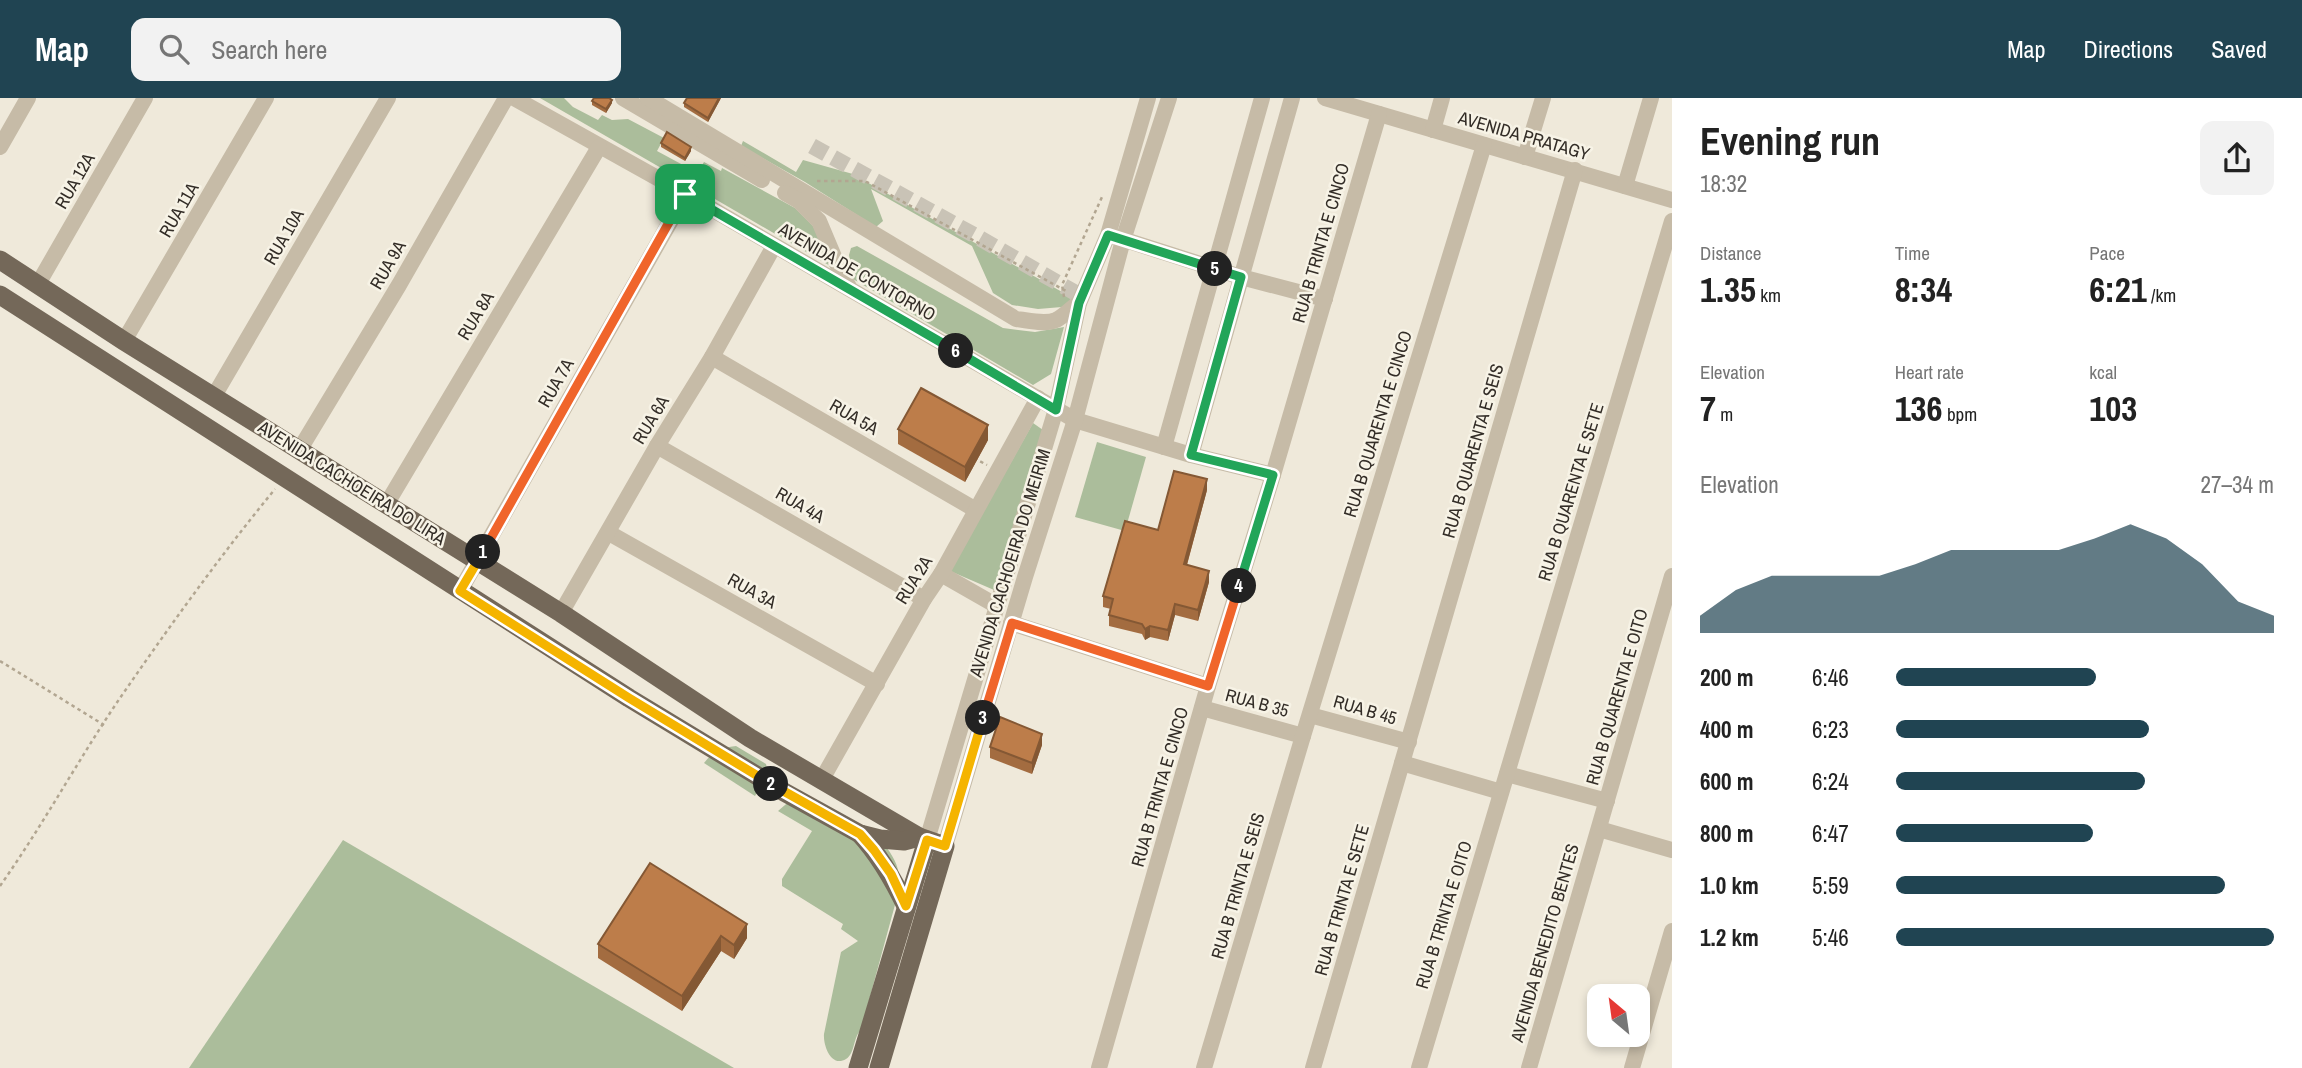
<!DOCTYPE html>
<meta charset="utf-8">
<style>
:root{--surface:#fff;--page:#f2f2f2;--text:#222;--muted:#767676;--accent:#204452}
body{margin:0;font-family:"Archivo Narrow",sans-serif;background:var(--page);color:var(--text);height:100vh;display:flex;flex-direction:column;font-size:26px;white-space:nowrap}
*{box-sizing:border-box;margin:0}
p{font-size:23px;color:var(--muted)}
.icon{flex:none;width:38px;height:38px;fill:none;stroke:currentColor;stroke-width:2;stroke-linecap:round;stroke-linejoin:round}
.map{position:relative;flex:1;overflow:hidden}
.side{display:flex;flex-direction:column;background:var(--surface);width:630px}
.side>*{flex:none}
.needle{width:46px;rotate:331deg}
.tools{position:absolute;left:1587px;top:886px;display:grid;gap:14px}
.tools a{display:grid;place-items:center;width:63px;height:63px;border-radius:14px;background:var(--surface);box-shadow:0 4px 10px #0003;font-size:35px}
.pin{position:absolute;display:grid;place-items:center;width:60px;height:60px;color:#fff;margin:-30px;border-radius:14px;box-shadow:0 4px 10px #0006}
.km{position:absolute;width:35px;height:35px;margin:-18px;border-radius:50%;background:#222;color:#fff;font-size:19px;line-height:35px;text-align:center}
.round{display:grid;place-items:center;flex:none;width:74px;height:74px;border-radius:14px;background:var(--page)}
.head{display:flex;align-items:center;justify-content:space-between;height:119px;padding:0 28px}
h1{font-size:38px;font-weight:700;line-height:52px}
.stats{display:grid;grid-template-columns:repeat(3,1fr);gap:10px;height:119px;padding:7px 28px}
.stats div{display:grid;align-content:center}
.stats b{font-size:35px;font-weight:700}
.stats small{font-size:19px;font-weight:400}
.stats p{font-size:19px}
.chart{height:196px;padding:14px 28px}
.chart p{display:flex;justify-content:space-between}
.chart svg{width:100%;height:126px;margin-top:7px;fill:var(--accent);opacity:.7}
ul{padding:0 28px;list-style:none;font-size:23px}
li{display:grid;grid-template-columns:112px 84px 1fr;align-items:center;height:52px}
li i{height:18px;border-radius:9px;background:var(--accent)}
header{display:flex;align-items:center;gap:42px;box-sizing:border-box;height:98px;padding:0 35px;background:var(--accent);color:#fff}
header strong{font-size:33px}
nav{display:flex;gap:38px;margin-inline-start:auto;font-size:24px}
.search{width:490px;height:63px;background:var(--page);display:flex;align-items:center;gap:18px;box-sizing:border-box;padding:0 24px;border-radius:14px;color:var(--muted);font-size:26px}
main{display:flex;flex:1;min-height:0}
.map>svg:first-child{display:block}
</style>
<header>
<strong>Map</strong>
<div class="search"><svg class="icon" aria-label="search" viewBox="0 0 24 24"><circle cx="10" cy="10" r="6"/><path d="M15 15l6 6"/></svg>Search here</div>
<nav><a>Map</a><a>Directions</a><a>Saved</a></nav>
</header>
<main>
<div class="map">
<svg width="1672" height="970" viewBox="0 0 1672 970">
<rect width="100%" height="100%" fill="#efe9da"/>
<g fill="#abbd9b">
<polygon points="540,0 564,0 573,9 598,22 602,17 612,22 628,21 664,40 657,53 683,67 675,78"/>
<polygon points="743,43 796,74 803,62 860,78 865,83 1071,199 1070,203 1062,209 1038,211 1012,207 993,195 972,148 871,91 883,123 876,129 805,84 741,48"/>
<polygon points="704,64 721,73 722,70 795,110 813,128 832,169 696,90 702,79 697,75"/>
<polygon points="857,148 1003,230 1035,234 1064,229 1051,276 1033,287 853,181 849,157 851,150"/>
<polygon points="1033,325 1043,332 994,492 950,473"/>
<polygon points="1097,344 1146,359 1125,433 1075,419"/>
<path d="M736 648 766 666 768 675 755 698 704 665C713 653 721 650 736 648Z"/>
<path d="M792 701 887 750C897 764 901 775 899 792L861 932C853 939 855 956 846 961 831 970 823 947 824 936L841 854 858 843 841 831 843 826 782 788V781L812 733 778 713Z"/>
<polygon points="343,742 734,970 189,970"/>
</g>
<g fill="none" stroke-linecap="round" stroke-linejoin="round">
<polyline stroke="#c9c3b6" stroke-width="16" stroke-dasharray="16 8" stroke-linecap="butt" points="812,48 974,137 1081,198"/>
<g stroke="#b2a691" stroke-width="2.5" stroke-dasharray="3.5 3.5" stroke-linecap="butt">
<polyline points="817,83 865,83 1066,193"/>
<polyline points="1064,199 1062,187 1102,99"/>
<polyline points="974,360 987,367"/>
<polyline points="0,563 104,627"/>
<path d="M0 788C43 727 78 662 120 600 169 529 220 458 275 391"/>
</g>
<g stroke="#c6bba7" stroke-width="16">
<polyline points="514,0 686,96 1075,322 1191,357 1273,377"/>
<polyline points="623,0 762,82"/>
<path d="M648 0 1016 221C1027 222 1045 227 1056 222 1064 218 1071 210 1079 205"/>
<polyline points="1325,0 1672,102"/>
<polyline points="1433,32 1442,0"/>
<polyline points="0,49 28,0"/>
<polyline points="1525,59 1543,0"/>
<polyline points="1625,88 1651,0"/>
<polyline points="785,95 799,103 819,123 840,173 849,189"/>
<polyline points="1116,139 1241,179 1325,201"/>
<polyline points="38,186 145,0"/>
<polyline points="124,243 266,0"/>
<polyline points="712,259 976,412"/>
<polyline points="214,298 388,0"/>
<polyline points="657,348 924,501"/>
<polyline points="1164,349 1262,0"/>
<polyline points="300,351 399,187 506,0"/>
<polyline points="1191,357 1292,0"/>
<polyline points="386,407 599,49"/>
<polyline points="609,435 877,586"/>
<polyline points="941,476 997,508"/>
<polyline points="460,493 686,96"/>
<polyline points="561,515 657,348 712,259 774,148"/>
<polyline points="1011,525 1208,588"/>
<polyline points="1202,610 1303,638"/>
<polyline points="1310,617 1409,644"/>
<polyline points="1402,665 1501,694"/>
<polyline points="1507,676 1607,703"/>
<polyline points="821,683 924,501 941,476 1038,300"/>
<polyline points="1599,731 1672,752"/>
<polyline points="927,742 1056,311 1079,205 1108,137 1148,0"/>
<polyline points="945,748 1025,479 1075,322 1123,142 1169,0"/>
<polyline points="1099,970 1208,588 1273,377 1379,16"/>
<polyline points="1204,970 1303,638 1484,47"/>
<polyline points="1313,970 1575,72"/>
<polyline points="1419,970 1672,123"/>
<polyline points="1529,970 1672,478"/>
<polyline points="1632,970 1672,833"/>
</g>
<g stroke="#746859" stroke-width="19">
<polyline points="0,162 124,243 561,515 750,640 919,739 945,748 879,970"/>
<polyline points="0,197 629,600 784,694 860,736 880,741 904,743 919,739"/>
<path d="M860 736C880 758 893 781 906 808"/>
<polyline points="858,970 927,742"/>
</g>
</g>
<g fill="#a36c40">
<polygon points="721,0 708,24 684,9 684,5"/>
<polygon points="592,3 612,5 606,15 592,7"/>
<polygon points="661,45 691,53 685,63 661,49"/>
<polygon points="898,331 988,342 965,384 898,346"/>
<polygon points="1207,392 1187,467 1209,484 1198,523 1175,517 1168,543 1150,539 1145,542 1142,536 1109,528 1109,517 1111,511 1103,509 1103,498 1158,432"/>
<polygon points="1042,647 1032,676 990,660 990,649"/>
<polygon points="650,765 747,840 734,861 721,853 682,913 598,860 598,846"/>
</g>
<g fill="#845834">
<polygon points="719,0 721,0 708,24 708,20"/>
<polygon points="612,2 612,5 606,15 606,11"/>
<polygon points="691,49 691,53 685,63 685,60"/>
<polygon points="988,327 988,342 965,384 965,369"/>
<polygon points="1207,381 1207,392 1184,477 1184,466"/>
<polygon points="1209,473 1209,484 1198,523 1198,512"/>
<polygon points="1175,506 1175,517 1168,543 1168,532"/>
<polygon points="1150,528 1150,539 1145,542 1145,531"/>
<polygon points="1042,636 1042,647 1032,676 1032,665"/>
<polygon points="747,826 747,840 734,861 734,847"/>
<polygon points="721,838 721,853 682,913 682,898"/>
</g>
<g fill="#bd7d4a" stroke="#845834" stroke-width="2">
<polygon points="594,0 609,0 612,2 606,11 592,3"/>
<polygon points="687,0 719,0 708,20 684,5"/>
<polygon points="667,34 691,49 685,60 661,45"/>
<polygon points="921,290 988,327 965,369 898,331"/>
<polygon points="1174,373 1207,381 1184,466 1209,473 1198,512 1175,506 1168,532 1150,528 1145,531 1142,526 1109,517 1113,501 1103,498 1125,423 1158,432"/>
<polygon points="1000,619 1042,636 1032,665 990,649"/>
<polygon points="650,765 747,826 734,847 721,838 682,898 598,846"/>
</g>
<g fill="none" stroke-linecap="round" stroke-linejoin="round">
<defs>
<polyline id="split-1" points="483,454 685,96"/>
<polyline id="split-2" points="483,454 460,493 629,600 771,686"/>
<polyline id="split-3" points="771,686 860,736 874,752 891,776 906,808 927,742 945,748 983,620"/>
<polyline id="split-4" points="983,620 1012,525 1208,588 1239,488"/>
<polyline id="split-5" points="1215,171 1241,179 1191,357 1273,377 1239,488"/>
<polyline id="split-6" points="956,253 1056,312 1079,205 1108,137 1215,171"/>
<polyline id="split-7" points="685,96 956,253"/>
</defs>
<use href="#split-1" stroke="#fff" stroke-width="14"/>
<use href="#split-2" stroke="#fff" stroke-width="14"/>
<use href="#split-3" stroke="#fff" stroke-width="14"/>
<use href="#split-4" stroke="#fff" stroke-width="14"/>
<use href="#split-5" stroke="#fff" stroke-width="14"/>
<use href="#split-6" stroke="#fff" stroke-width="14"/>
<use href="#split-7" stroke="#fff" stroke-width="14"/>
<use href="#split-1" stroke="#f0652b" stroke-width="9"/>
<use href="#split-2" stroke="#f5b400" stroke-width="9"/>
<use href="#split-3" stroke="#f5b400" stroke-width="9"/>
<use href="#split-4" stroke="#f0652b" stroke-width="9"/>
<use href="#split-5" stroke="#22a559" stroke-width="9"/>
<use href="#split-6" stroke="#22a559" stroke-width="9"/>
<use href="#split-7" stroke="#22a559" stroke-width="9"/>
</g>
<g text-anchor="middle" stroke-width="5" stroke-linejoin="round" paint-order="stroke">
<g font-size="18" fill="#332d27" stroke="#f7f3e6">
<text transform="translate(1524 38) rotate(16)" y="6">AVENIDA PRATAGY</text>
<text transform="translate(75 83) rotate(-60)" y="6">RUA 12A</text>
<text transform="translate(179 112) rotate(-60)" y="6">RUA 11A</text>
<text transform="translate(284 139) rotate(-60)" y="6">RUA 10A</text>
<text transform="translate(1321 145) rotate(-74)" y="6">RUA B TRINTA E CINCO</text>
<text transform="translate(388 167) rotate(-60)" y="6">RUA 9A</text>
<text transform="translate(857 174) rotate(30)" y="6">AVENIDA DE CONTORNO</text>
<text transform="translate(476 218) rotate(-59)" y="6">RUA 8A</text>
<text transform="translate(556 285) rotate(-60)" y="6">RUA 7A</text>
<text transform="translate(854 319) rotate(30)" y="6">RUA 5A</text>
<text transform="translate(651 322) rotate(-59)" y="6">RUA 6A</text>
<text transform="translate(1378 326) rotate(-73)" y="6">RUA B QUARENTA E CINCO</text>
<text transform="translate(1473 353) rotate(-74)" y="6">RUA B QUARENTA E SEIS</text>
<text transform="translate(352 385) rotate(32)" y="6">AVENIDA CACHOEIRA DO LIRA</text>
<text transform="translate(1571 394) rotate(-73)" y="6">RUA B QUARENTA E SETE</text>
<text transform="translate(800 407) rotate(30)" y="6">RUA 4A</text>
<text transform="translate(1010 465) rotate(-73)" y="6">AVENIDA CACHOEIRA DO MEIRIM</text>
<text transform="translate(914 482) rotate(-58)" y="6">RUA 2A</text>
<text transform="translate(752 493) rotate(29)" y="6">RUA 3A</text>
<text transform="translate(1617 599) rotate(-74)" y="6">RUA B QUARENTA E OITO</text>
<text transform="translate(1257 605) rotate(15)" y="6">RUA B 35</text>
<text transform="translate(1365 612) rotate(16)" y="6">RUA B 45</text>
<text transform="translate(1160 689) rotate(-74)" y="6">RUA B TRINTA E CINCO</text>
<text transform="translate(1238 788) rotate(-74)" y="6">RUA B TRINTA E SEIS</text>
<text transform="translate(1342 802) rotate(-74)" y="6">RUA B TRINTA E SETE</text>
<text transform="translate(1444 817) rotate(-73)" y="6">RUA B TRINTA E OITO</text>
<text transform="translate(1545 845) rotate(-74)" y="6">AVENIDA BENEDITO BENTES</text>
</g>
</g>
</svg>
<div class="tools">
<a><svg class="needle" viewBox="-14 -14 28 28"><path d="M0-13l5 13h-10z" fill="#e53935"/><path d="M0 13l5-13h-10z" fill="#767676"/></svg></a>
</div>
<div class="pin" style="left:685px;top:96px;background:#1e9e55"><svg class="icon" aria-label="arrive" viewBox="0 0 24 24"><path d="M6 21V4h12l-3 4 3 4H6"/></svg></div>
<b class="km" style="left:483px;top:454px">1</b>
<b class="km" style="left:771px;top:686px">2</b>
<b class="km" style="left:983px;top:620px">3</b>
<b class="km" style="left:1239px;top:488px">4</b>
<b class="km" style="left:1215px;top:171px">5</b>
<b class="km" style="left:956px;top:253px">6</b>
</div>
<section class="side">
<div class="head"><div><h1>Evening run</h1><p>18:32</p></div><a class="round"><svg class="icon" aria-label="share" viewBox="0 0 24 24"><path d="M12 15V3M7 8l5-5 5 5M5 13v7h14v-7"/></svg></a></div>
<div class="stats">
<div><p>Distance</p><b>1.35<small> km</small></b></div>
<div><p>Time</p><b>8:34</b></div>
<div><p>Pace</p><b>6:21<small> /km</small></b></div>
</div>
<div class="stats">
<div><p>Elevation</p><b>7<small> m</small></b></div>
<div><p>Heart rate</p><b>136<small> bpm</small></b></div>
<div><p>kcal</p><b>103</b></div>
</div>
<div class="chart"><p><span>Elevation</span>27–34 m</p>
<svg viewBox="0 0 160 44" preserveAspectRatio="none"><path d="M0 44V38L10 29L20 24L30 24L40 24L50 24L60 20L70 15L80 15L90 15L100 15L110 11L120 6L130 11L140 20L150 33L160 38V44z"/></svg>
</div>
<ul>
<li><b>200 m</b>6:46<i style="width:53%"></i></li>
<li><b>400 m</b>6:23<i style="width:67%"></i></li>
<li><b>600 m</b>6:24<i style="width:66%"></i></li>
<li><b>800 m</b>6:47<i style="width:52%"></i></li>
<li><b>1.0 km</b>5:59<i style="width:87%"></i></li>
<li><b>1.2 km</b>5:46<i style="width:100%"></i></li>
</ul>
</section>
</main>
